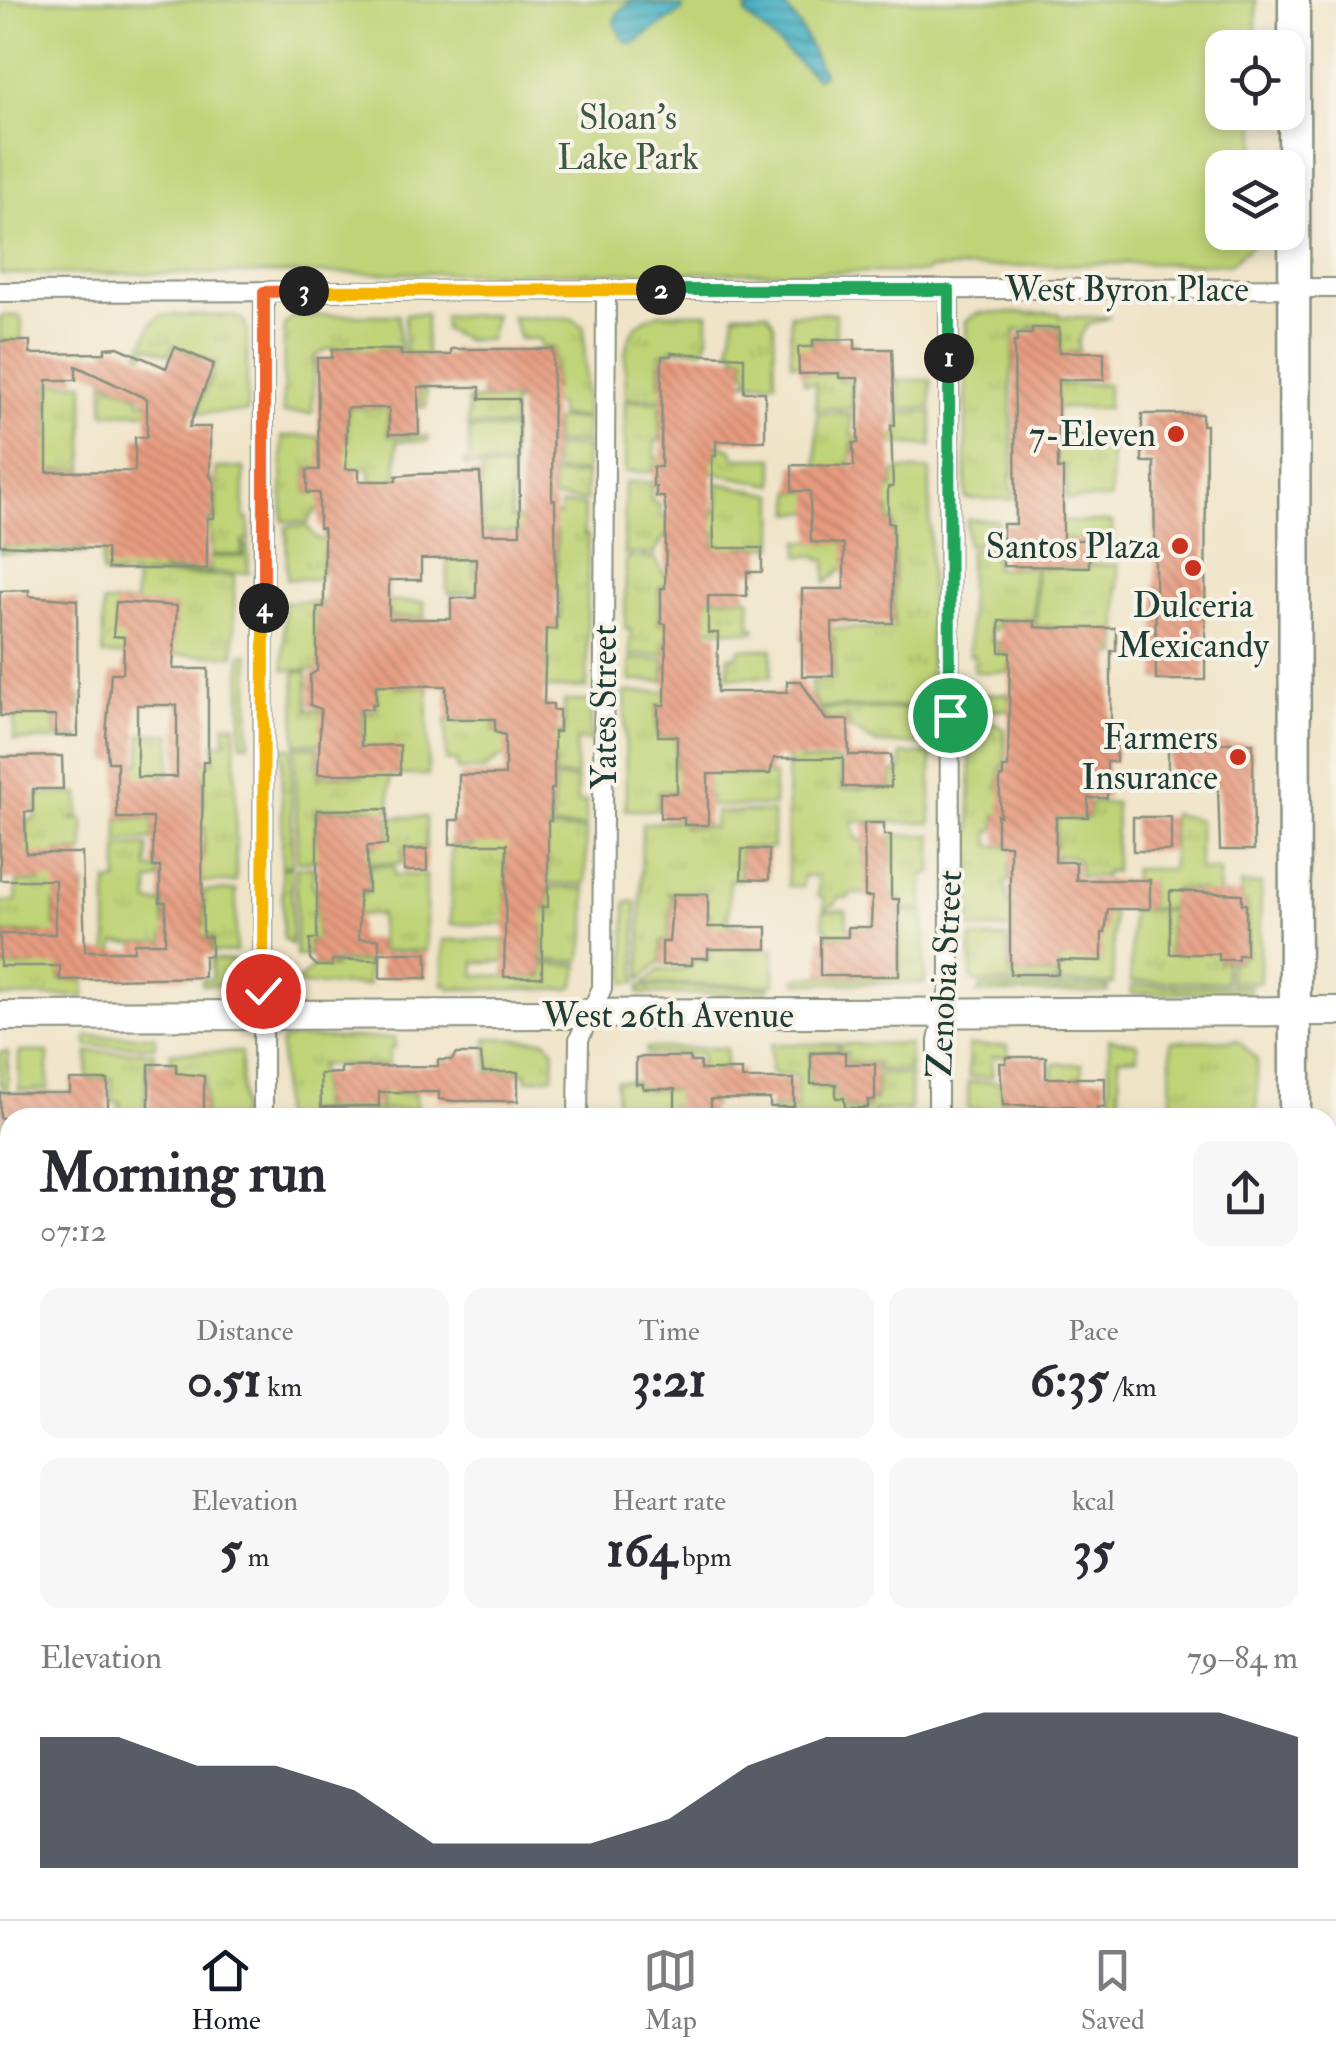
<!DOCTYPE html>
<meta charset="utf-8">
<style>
:root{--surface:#fff;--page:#f7f7f7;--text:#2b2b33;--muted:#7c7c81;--line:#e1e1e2;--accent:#111827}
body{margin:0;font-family:"IM FELL Double Pica",serif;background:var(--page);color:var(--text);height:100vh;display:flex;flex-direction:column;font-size:38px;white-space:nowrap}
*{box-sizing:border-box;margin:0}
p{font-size:32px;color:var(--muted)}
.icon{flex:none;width:55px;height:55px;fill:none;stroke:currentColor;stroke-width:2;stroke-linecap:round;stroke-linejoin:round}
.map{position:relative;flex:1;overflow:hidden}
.sheet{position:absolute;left:0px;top:1108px;width:1338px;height:812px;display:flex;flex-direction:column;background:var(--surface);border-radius:30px 30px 0 0;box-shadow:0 5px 15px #0003}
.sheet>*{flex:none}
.controls{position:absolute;left:1205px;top:30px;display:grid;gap:20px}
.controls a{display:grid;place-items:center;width:100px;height:100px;border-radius:20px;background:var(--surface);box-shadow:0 5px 15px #0003;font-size:50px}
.pin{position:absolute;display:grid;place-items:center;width:85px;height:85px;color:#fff;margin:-42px;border:5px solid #fff;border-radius:50%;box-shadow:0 2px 10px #0007}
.km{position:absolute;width:50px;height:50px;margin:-25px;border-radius:50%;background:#222;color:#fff;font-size:28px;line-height:50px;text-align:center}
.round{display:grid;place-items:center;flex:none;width:105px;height:105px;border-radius:20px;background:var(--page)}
.overview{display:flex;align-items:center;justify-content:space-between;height:170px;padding:0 40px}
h1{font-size:55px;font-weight:700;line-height:75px}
.figures{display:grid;grid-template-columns:repeat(3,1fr);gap:15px;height:170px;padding:10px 40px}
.figures div{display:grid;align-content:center;border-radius:20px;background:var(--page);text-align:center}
.figures b{font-size:50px;font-weight:700}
.figures small{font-size:28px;font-weight:400}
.figures p{font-size:28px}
.chart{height:280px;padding:20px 40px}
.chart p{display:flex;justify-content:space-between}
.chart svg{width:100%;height:180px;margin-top:10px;fill:var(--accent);opacity:.7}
.tabs{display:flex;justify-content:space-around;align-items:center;height:140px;border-top:2px solid var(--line);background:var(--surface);font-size:28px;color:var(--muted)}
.tabs a{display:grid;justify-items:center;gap:5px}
.tabs .on{color:var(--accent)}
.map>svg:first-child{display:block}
</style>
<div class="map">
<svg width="1336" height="1919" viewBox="0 0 1336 1919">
<defs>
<pattern id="grass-tufts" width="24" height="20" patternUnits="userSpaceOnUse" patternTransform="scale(2.5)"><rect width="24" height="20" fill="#bfd377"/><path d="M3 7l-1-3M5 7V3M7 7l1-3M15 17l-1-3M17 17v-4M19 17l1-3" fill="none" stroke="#a4b668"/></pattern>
<pattern id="water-rules" width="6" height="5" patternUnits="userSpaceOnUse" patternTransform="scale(2.5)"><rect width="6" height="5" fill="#46b1c3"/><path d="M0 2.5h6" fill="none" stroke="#3a919f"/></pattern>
<pattern id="building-back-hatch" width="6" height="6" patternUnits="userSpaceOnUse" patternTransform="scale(2.5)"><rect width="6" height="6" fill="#e79b7f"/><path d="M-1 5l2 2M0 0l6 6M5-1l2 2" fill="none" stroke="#bb8069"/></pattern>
</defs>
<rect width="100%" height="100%" fill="#f7f3e8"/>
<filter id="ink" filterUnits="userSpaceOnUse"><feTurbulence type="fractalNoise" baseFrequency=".01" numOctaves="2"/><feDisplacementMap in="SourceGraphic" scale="20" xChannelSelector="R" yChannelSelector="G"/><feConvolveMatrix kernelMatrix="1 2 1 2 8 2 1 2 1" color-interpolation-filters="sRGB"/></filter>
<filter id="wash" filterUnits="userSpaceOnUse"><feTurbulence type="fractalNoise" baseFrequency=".0048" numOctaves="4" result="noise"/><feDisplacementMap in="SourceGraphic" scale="40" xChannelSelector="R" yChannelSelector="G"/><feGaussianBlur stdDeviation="2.25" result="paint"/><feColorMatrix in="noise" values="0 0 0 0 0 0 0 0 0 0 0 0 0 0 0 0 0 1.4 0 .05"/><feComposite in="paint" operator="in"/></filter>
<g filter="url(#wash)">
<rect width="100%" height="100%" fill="#f0e4c8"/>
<g fill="url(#grass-tufts)" stroke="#6f8856" stroke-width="2.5">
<path d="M767 312 774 324 775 382H737L749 379V373H745V356L736 355 735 350H730C730 336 735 326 735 313Z"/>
<path d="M661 313H708V339L703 349H670L669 354H660V385H695L700 398H626C626 361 616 325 661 313Z"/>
<polygon points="835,313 836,339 812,339 812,364 791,364 790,314"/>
<polygon points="977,313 1059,313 1060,317 1110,317 1087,325 1079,339 1079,351 1060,353 1059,326 1031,326 1030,330 1015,330 1011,385 1013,474 1010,475 1013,499 966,499 966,321"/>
<polygon points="405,314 426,314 426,407 420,407 420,355 405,354"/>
<polygon points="161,315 234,316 243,320 247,329 247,412 104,413 104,381 139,396 139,401 155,401 156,391 198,408 217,363 174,345 169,355 148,346 144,355 139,353 153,321"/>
<polygon points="314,315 398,315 401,349 377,349 377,353 361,353 360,348 330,348 315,356 312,413 283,413 284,325 293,317 313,318"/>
<polygon points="495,315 489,340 466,340 444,330 444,316"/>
<polygon points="0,316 18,316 22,319 21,341 0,341"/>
<path d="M512 317 571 318 584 327 586 417 559 416V406C550 399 526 400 513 403L512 426H468V400H521L554 389V348L540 347V339H520Z"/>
<polygon points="831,366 837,366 838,380 852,381 852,408 816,409 816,383 804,383 804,370 814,374 830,374"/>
<polygon points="880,380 931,380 931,408 899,408 899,384 880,383"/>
<polygon points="0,383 84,383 84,470 56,470 56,513 0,438 48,438 48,387 0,387"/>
<rect x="1051" y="384" width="57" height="24"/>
<polygon points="625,401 690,401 690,407 660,407 660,441 655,441 655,458 682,459 682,465 653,465 652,472 625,472"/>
<path d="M348 408H388V436H428V441H397V473L390 482H371L370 469H307V493H365C344 499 316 501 308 523L283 521 282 436H319V441H347Z"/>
<polygon points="899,412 932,412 932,446 852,442 849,473 817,477 817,413 851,413 852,436 898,436"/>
<polygon points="559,419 586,419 586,443 554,443 554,422"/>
<polygon points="469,429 512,429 511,466 464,466 464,462 469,461"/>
<polygon points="1060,436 1111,436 1111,499 1066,499 1066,466 1053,466 1053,440 1060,440"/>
<polygon points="717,444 731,449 736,458 774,458 774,485 699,470 684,458 717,458"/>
<rect x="553" y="447" width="33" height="25"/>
<polygon points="216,468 244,468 244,518 249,519 249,541 242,541 242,555 212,555 209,520 216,519"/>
<polygon points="482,468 511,468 511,519 551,519 551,532 482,532"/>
<polygon points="899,470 930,470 930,707 819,707 812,695 811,682 834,679 834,638 802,638 802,629 894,628 894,551 859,550 858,570 840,570 826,583 826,560 819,560 818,556 799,556 799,541 893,545 894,522 889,522 889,507 792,513 792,492 893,488 894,474"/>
<polygon points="553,475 586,475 586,501 553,498"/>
<polygon points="625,482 652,482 651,501 660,505 660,517 694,518 693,537 664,537 654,554 624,554"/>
<polygon points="718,483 775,495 775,547 739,547 714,572 716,533 696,533 696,517 713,517 714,509 718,509"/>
<path d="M560 505H584V535L588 536 587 688H540V671L547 670V653L512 630 557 629V619L561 618 558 588C522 588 487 594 450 594L447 589V560H474V577L556 578 557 532H553V515H560Z"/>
<rect x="967" y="520" width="30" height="24"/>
<polygon points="1045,522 1112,522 1112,541 1061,539"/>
<polygon points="307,526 317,539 401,540 374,552 323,552 322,572 316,579 287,579 286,527"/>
<polygon points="244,545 248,545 249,573 210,573 210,557 244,557"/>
<polygon points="0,546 54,546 55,549 85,549 85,553 0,553"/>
<polygon points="163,547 163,571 208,571 208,574 140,575 234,576 234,655 103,655 103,603 135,603 136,575 102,574 102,550"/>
<polygon points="969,549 995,549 995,568 1034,568 1034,620 998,620 997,629 991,629 991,641 998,642 998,653 1015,653 1015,664 1009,665 1009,672 974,672 974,655 969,655"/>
<polygon points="626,558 655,558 664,575 698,574 659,587 659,624 699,625 671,642 664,642 664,655 630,655 630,629 625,629"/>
<polygon points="1090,564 1118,565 1118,655 1044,655 1052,645 1052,627 1036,626 1036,568 1089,568"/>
<polygon points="702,598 750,598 750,626 755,627 755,632 701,628"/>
<polygon points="284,602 424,602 424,617 390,617 389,611 372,611 371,606 317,607 317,644 346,644 400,662 399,687 428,687 428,775 390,775 390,811 374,811 373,808 316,809 316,840 323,840 330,861 297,861 295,747 317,747 318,781 319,776 363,776 363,711 374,711 377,706 377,671 387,670 284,670"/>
<polygon points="739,649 772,649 771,677 728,677 728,656 738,656"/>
<rect x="241" y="654" width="8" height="90"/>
<polygon points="630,659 665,660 664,681 630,681"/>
<polygon points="295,672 307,672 308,710 361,710 320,743 296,744"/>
<polygon points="24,687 80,696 80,709 55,709 55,736 81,737 80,740 14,740 14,718 24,717"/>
<polygon points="625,692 678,692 678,705 657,705 657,737 676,737 676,766 731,769 732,775 774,775 774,806 710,806 710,796 703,796 701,792 658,792 658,810 626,810"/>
<polygon points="974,694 1009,694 1009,701 1020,710 974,710"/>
<polygon points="564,701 591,701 591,741 576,741 576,776 555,776 554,755 504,755 484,770 457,770 457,761 446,760 446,720 478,720 478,705 494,712 494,732 502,733 503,737 554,737 554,733 564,733"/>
<polygon points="820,709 931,709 931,744 877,744 850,728 849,719 827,720"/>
<polygon points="970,723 995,723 1005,730 1005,766 1001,767 999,787 1043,815 996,815 995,830 989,831 990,846 1056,846 1057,817 1088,818 1089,803 1116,803 1115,872 1105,871 1105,877 1079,876 1079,862 1072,856 1056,856 1055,860 1015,860 1009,866 1009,881 1005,882 1009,906 1113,913 1113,984 1059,983 1059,945 1017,929 971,929"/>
<polygon points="225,724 235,724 236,882 188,882 199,858 203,858 205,827 164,827 204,806 204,776 182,776 182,763 214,762 214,743 225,743"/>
<polygon points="141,734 171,734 170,774 161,775 161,786 137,788 133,762 141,762"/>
<polygon points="787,737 801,737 802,761 840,761 841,789 892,788 893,772 901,771 901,754 931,754 931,823 852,821 857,840 863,840 865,866 891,866 892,835 932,835 932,874 923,874 923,909 900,909 900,898 893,898 892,894 849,894 849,898 837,898 836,904 824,909 824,897 818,896 818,876 803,876 803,886 788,886"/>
<polygon points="282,748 291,748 292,866 282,866"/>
<polygon points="555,779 577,779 577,802 586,802 586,827 523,827 523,823 552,822"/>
<polygon points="472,793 523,830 586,830 586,884 548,884 548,856 506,857 506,909 548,909 549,888 586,888 586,936 580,961 543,961 543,925 451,924 451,846 473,846"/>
<polygon points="36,794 79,794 79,818 69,819 84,820 84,852 58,852 58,871 0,845 27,845 27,820 36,819"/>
<polygon points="715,812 773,812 773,848 740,848 740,880 729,880 729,925 742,926 742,950 774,949 774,985 644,984 659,970 684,970 685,966 693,966 693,960 709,960 710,913 707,912 703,893 668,893 672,896 668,941 661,941 661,961 640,980 642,824 682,820 683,827 714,827"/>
<polygon points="1172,814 1199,820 1199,870 1219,871 1219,961 1226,961 1226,982 1131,982 1131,910 1169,910 1169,954 1184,955 1202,905 1202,890 1173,890 1169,909 1150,909 1150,882 1133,881 1133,869 1172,869"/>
<polygon points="389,817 426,817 426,848 402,848 402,863 341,863 343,848 375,848 376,838 389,837"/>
<polygon points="118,819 153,819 153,839 118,842"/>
<polygon points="118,846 148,846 148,869 161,870 158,880 149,881 149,903 164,903 165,926 204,926 204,891 236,890 236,952 212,952 212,937 165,937 165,943 115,943 114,953 107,953 107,882 118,881"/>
<polygon points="369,866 394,866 394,875 426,875 426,951 380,951 380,915 319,915 357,894 368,893"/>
<polygon points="296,867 314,867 312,888 317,889 317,939 309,940 309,956 296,956"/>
<polygon points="282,868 291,868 292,945 283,939"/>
<polygon points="40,873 58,873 58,884 84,884 84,901 54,902 54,926 61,927 61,938 45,938 44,933 0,933 0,902 16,902 17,882 40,882"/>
<polygon points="1240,884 1261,884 1260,982 1230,982 1230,961 1239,961 1240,956 1247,955 1247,904 1243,903"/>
<polygon points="626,902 636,902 636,983 625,983"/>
<polygon points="846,910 847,927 893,927 894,923 900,923 900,911 924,911 925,983 796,983 796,979 801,977 900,976 900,936 828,936 828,927 823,927 823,911"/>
<polygon points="971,938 1008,938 1009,975 1057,975 1057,983 976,983 971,977"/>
<polygon points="443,940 505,940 505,962 475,962 475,975 543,978 543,964 579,965 574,986 568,989 450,989 449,985 443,985"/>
<polygon points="60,952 60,980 84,980 85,996 0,997 0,967 34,966"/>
<polygon points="212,959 237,961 237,985 202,985 202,980 212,979"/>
<polygon points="334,962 367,962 368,985 302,985 298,981 314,965 334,968"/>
<rect x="1131" y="986" width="119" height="7"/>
<polygon points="639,987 769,987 769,991 765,994 639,994"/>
<polygon points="981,987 1108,987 1108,992 977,993"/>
<rect x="87" y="1036" width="68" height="10"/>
<polygon points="284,1038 395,1038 395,1048 389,1049 389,1065 320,1065 320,1109 380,1109 380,1083 393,1083 393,1094 416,1094 417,1111 556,1110 556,1117 448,1118 447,1113 441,1113 440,1117 388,1118 413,1116 413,1110 385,1110 383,1117 281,1117 281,1044"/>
<polygon points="487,1038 546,1040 554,1051 553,1076 527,1080 526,1072 488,1071"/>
<polygon points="1109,1039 1137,1043 1137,1057 1119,1058 1120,1117 1110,1117"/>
<polygon points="1238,1040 1257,1060 1257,1117 1171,1117 1171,1041"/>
<polygon points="771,1044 837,1044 837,1051 810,1051 810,1086 834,1086 834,1099 844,1101 845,1109 868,1109 869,1101 876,1101 877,1074 910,1074 910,1111 874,1111 874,1118 778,1117 770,1109 797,1108 797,1075 771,1074"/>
<polygon points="840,1044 910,1044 909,1070 877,1070 877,1063 847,1063 847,1052 840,1052"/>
<polygon points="968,1046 1008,1046 1008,1056 992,1057 992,1077 969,1077"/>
<path d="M646 1048H726V1069L713 1070V1106H670L665 1112C647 1112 634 1117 617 1117L616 1081H635V1086H642L643 1090H693L702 1086 701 1054H646Z"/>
<polygon points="0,1052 8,1052 7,1195 0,1195 0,1223 10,1223 10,1381 0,1381 0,1162 3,1161 3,1084 0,1084"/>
<rect x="19" y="1052" width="29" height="38"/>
<polygon points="88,1052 154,1052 154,1062 147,1063 144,1117 120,1117 120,1102 112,1102 112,1079 87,1078"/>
<polygon points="171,1052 241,1052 241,1117 200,1117 200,1113 205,1113 206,1076 177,1073 176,1064 171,1064"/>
<polygon points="1053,1064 1082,1064 1082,1077 1074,1077 1075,1108 1028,1108 1041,1106 1042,1098 1053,1098"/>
<polygon points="968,1082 998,1082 1002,1084 1002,1106 1012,1109 968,1109"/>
<polygon points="0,1516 10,1516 10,1575 0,1578"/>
<rect x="0" y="1649" width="10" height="202"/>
<polygon points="49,1910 49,1919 1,1919 1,1911"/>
<polygon points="281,1910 322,1910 323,1916 365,1916 365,1919 281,1919"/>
<rect x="774" y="1910" width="44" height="9"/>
</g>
<polygon fill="#bfd377" stroke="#6f8856" stroke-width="2.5" points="0,0 1256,0 1256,47 1222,48 1222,112 1256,113 1256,167 1222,168 1222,232 1256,233 1256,242 1230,264 1120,263 928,269 927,272 0,274"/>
<g fill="url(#water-rules)" stroke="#32777c" stroke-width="2.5">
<polygon points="632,0 683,7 682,11 632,44 622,39 614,22 618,12"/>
<path d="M783 6C800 18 812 54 824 74L816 78 746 15V9Z"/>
</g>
<g id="blocks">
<g fill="url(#building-back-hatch)" fill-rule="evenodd">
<polygon points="1032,328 1059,328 1059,352 1104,352 1104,380 1058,380 1058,469 1063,469 1063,540 1089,540 1089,567 1003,566 1003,524 1016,524 1014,342 1017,342 1017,334 1032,334"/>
<polygon points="855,339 855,349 892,349 895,425 891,425 893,487 888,487 888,523 893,523 893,623 832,623 833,676 802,676 802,589 844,589 844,544 811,542 810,491 792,491 792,465 854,466 853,443 858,443 858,378 839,378 839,373 799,374 798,347 813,347 813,340"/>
<path d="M0 341H30V354L105 353V348L118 347 166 368 175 347 214 364 189 427H210V476L214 482V518H207V569H108L106 549 0 545ZM76 366 147 399V437H135V471L47 472V380H76Z"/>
<path d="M332 349 401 350V355H451V349H553L552 500H555L556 629H546L544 704H553V710H559V732H554V789H551V821H548V907H542V977H504L507 844H450V820H459V775H505V735L495 732V719H446V686L376 685V704H372V709H361V746L400 745V774H318L321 709 310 705V675L317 671V607H324V538L323 528H319V493H307V470H319L317 358H332ZM418 387H480V399H519L520 534H483L480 473 416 474 396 476V481H359V469H346L347 408H389V434H419ZM476 558V598H451V619H389V580H421V559Z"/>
<polygon points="671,353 744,357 744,392 765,392 765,441 716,441 716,456 712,456 714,548 762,548 762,572 747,572 747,596 708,596 708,633 718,633 717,692 787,692 787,681 801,681 826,720 848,720 849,755 891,755 891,787 843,787 843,758 774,758 770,774 708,774 708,825 684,825 684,818 660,818 660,793 677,793 677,736 658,736 658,705 665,705 666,624 661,623 661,588 665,588 666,515 664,497 656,497 656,487 653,487 653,467 661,467 662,356 671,356"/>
<polygon points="1142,414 1202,414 1202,425 1206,425 1205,680 1156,680 1154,462 1142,462"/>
<polygon points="29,590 29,596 77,600 78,736 55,736 56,716 0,716 0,591"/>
<path d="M116 602 177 606 173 669H208V762H203L202 840 203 937H211V956H204V977L60 980V966H0V934H55V880H0V757L62 756 63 789H33V812H25L26 853H82L85 951H134V943H165L166 902H160V867H153V818H117V762H108L106 736 111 673H123L124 637 113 636ZM137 705H177V777H137Z"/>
<polygon points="999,621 1035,621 1035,627 1051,628 1116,628 1116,651 1111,651 1111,737 1116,737 1116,762 1107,762 1107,798 1088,798 1088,817 1056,817 1055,862 1076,862 1076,880 1150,880 1150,909 1108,909 1105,933 1102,933 1102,961 1058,960 1058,974 1010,974 1010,845 997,845 997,815 1000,816 1000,777 1003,777 1003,768 1008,768 1010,652 1000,652"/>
<polygon points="1168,743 1253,743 1254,850 1220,850 1218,786 1168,786"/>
<polygon points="387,809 387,845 367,846 368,892 359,892 359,939 379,939 379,960 332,960 332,966 317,966 310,959 310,939 317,939 317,810"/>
<rect x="1133" y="817" width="38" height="34"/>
<polygon points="864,823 884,823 884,835 891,835 891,896 892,899 899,899 899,976 820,976 820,937 848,937 848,927 871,927 872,897 865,897"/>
<polygon points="427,849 427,871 404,871 404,850"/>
<polygon points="742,849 769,850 769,880 741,879"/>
<polygon points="1170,891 1242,894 1242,904 1246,904 1246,955 1238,955 1238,960 1219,960 1219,954 1170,954"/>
<polygon points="673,894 708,894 708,927 767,927 767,949 708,949 708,958 692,958 692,965 662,965 662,942 669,942"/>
<rect x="380" y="953" width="47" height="25"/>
<polygon points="845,1052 845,1064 875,1064 875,1100 868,1100 868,1108 845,1108 844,1098 836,1098 836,1084 811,1084 811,1053"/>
<polygon points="456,1054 481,1054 483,1072 518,1072 518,1101 453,1101 439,1099 439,1092 379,1092 379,1106 321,1107 320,1074 341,1073 341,1067 438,1066 438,1060 452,1060"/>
<polygon points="643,1057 690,1057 690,1062 700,1062 700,1070 742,1070 742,1079 794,1079 794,1107 770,1107 770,1099 711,1099 711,1118 675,1118 675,1089 643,1089 643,1084 636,1084 636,1059"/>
<polygon points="1006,1057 1046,1057 1046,1078 1105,1078 1105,1107 1097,1107 1097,1118 1073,1118 1073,1106 1003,1105 1000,1063 1006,1063"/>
<polygon points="149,1064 176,1064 176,1073 204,1076 204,1112 198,1112 198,1118 149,1118"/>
<polygon points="70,1080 108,1080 108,1118 0,1118 0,1093 70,1093"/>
</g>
</g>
</g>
<g filter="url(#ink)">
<use href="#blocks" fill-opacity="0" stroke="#88907e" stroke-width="2.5"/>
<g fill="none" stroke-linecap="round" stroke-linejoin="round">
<defs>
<g id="street">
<polyline points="0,292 1336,288"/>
<polyline points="263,1118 264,292"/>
<polyline points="578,1118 579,1039 602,988 606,291"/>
<polyline points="938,1118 938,1041 950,985 949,290"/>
<polyline points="0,1495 10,1495"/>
<polyline points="1328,1836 1336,1836"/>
<polyline points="939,1910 939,1919"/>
<polyline points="262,1919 262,1910"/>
<polyline points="578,1919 578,1910"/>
</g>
<polyline id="secondary" points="0,1016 1336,1011"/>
<g id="primary">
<polyline points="1294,0 1295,1118"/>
<polyline points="1294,1910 1294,1919"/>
</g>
</defs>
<use href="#street" stroke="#88907e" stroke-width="22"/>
<use href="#secondary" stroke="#88907e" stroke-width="32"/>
<use href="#primary" stroke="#88907e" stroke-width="35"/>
<use href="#street" stroke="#fff" stroke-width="18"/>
<use href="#secondary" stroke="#fff" stroke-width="28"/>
<use href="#primary" stroke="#fff" stroke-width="30"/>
</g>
</g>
<g fill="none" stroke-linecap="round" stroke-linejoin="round" filter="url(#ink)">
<defs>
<polyline id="split-1" points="949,358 950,715"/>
<polyline id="split-2" points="661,290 949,290 949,358"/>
<polyline id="split-3" points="304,291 661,290"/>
<polyline id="split-4" points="264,608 264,292 304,291"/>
<polyline id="split-5" points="263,991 264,608"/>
</defs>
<use href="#split-1" stroke="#fff" stroke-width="20"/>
<use href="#split-2" stroke="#fff" stroke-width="20"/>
<use href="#split-3" stroke="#fff" stroke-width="20"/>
<use href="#split-4" stroke="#fff" stroke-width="20"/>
<use href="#split-5" stroke="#fff" stroke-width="20"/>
<use href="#split-1" stroke="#22a559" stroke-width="12"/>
<use href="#split-2" stroke="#22a559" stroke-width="12"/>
<use href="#split-3" stroke="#f5b400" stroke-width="12"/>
<use href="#split-4" stroke="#f0652b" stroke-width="12"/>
<use href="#split-5" stroke="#f5b400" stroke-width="12"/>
</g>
<g fill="#c8321e" stroke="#f7f3e8" stroke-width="4">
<circle cx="1176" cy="434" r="10"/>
<circle cx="1180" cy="546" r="10"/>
<circle cx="1193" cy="568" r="10"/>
<circle cx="1238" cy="757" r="10"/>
</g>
<g text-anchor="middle" stroke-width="8" stroke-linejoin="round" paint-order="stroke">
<g font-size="35" fill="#3f5b41" stroke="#f7f3e8">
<text x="628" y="129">Sloan's<tspan x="628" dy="40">Lake Park</tspan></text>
</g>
<g font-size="35" fill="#1f3d34" stroke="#f7f3e8">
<text x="1127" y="301">West Byron Place</text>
<text transform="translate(604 707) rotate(-90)" y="12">Yates Street</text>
<text transform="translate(944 974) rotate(-87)" y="12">Zenobia Street</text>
<text x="668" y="1027">West 26th Avenue</text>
</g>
<g font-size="35" fill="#1f3d34" stroke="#f7f3e8" text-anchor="end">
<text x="1156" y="446">7-Eleven</text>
<text x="1160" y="558">Santos Plaza</text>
<text x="1193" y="617" text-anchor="middle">Dulceria<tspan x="1193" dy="40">Mexicandy</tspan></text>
<text x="1218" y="749">Farmers<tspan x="1218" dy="40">Insurance</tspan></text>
</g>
</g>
</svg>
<div class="controls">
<a><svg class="icon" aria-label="locate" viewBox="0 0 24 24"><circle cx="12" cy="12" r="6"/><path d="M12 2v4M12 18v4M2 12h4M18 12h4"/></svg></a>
<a><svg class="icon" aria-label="layers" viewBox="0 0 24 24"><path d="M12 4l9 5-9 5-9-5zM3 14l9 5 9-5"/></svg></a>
</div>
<div class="pin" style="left:950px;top:715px;background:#1e9e55"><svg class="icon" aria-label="arrive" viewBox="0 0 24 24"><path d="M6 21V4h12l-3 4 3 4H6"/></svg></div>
<div class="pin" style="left:263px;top:991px;background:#d93025"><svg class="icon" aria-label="check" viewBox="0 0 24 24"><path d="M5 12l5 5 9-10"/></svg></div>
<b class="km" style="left:949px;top:358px">1</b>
<b class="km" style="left:661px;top:290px">2</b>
<b class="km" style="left:304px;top:291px">3</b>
<b class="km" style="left:264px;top:608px">4</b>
<section class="sheet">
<div class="overview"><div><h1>Morning run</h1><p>07:12</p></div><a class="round"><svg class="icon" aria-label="share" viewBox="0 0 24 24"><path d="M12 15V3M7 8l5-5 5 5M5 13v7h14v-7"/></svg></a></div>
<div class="figures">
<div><p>Distance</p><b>0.51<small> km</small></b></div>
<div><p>Time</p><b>3:21</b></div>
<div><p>Pace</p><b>6:35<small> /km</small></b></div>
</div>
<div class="figures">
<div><p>Elevation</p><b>5<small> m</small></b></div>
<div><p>Heart rate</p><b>164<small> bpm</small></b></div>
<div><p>kcal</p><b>35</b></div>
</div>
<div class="chart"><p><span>Elevation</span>79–84 m</p>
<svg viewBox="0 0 160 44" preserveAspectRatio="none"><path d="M0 44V12L10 12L20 19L30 19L40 25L50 38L60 38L70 38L80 32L90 19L100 12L110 12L120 6L130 6L140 6L150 6L160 12V44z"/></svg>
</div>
</section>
</div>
<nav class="tabs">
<a class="on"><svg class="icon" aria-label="home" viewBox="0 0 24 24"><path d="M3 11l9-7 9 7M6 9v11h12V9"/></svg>Home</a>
<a><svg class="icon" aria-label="map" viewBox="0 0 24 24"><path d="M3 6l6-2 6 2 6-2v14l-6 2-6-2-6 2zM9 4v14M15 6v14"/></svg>Map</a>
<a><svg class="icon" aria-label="saved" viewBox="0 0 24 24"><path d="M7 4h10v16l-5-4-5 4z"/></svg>Saved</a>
</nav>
